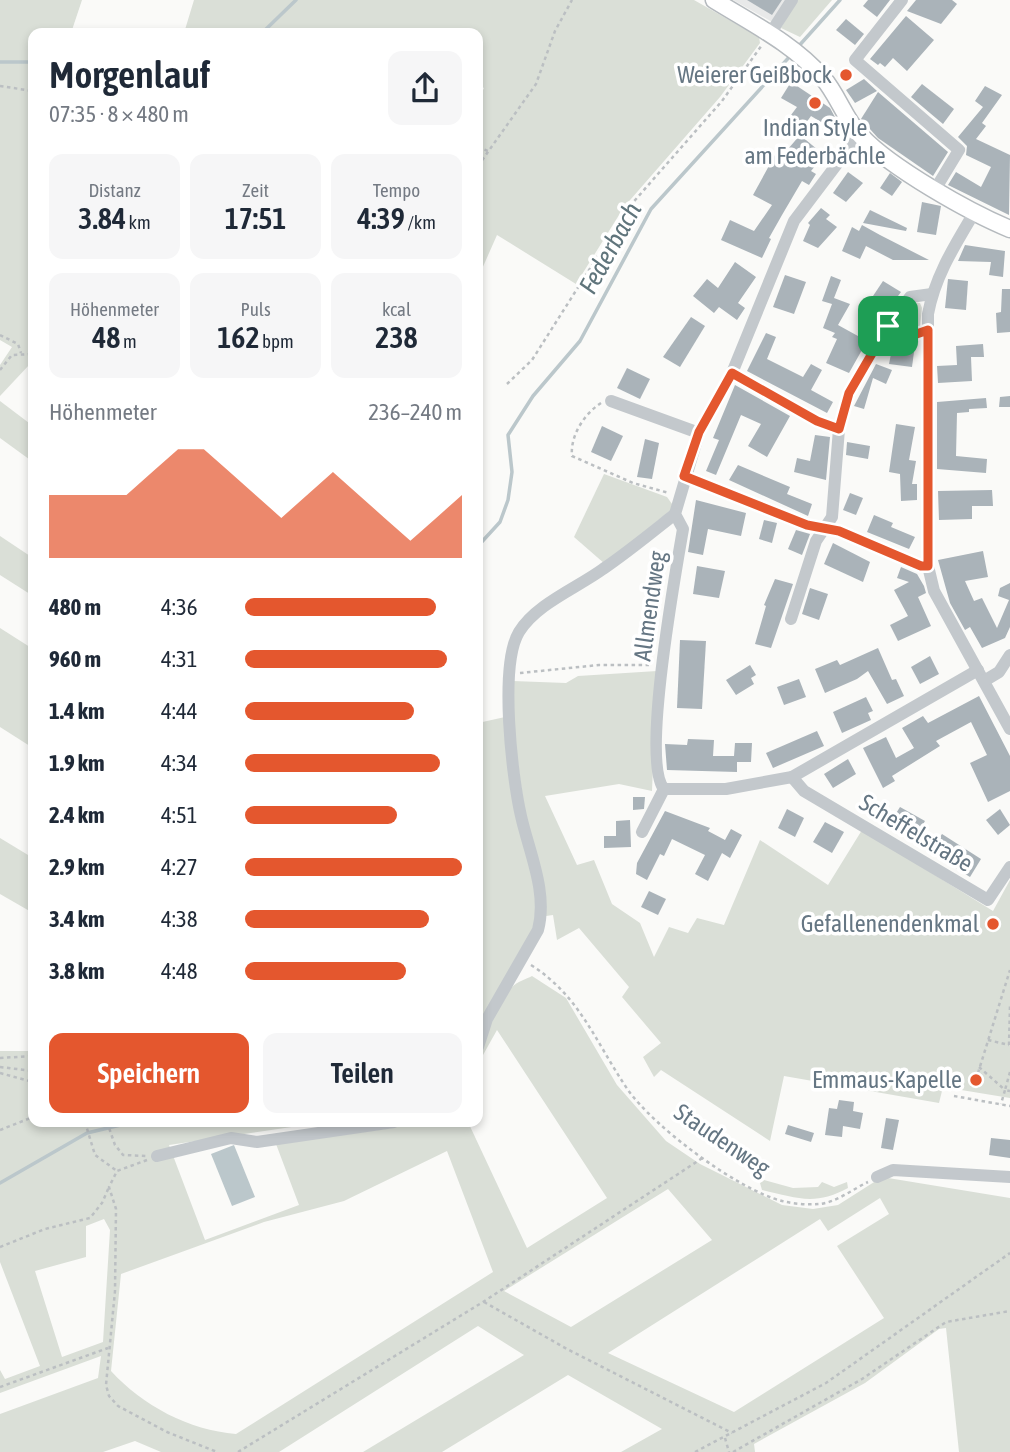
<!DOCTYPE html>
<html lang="de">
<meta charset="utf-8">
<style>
:root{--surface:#fff;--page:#f6f6f7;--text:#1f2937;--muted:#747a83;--accent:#e4572e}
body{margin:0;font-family:"Asap Condensed",sans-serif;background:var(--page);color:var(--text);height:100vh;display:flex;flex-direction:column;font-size:26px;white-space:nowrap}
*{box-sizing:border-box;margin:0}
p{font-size:23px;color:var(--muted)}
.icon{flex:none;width:38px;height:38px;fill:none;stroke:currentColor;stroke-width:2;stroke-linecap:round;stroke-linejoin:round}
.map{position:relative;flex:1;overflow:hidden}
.panel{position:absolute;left:28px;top:28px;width:455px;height:1099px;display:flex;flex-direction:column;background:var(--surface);border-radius:14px;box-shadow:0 4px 10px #0003}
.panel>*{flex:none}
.pin{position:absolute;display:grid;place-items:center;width:60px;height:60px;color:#fff;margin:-30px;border-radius:14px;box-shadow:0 4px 10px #0006}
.round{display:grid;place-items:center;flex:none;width:74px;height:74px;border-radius:14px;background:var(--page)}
.head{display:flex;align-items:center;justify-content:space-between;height:119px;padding:0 21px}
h1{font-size:38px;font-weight:600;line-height:52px}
.metrics{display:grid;grid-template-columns:repeat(3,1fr);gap:10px;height:119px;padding:7px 21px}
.metrics div{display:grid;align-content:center;border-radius:14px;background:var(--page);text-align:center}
.metrics b{font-size:30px;font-weight:600}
.metrics small{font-size:19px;font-weight:400}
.metrics p{font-size:19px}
.chart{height:196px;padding:14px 21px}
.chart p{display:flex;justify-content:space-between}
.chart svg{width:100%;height:126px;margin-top:7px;fill:var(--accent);opacity:.7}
.cta{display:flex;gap:14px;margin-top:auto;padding:14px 21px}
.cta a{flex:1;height:80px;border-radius:14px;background:var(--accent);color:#fff;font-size:28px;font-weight:600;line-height:80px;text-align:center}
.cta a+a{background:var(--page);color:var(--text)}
ul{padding:0 21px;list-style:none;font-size:23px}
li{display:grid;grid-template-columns:112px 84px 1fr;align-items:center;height:52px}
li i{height:18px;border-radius:9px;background:var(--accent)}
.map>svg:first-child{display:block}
</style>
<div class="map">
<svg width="1010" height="1452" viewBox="0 0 1010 1452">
<rect width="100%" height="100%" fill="#fafaf8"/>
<polygon fill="#e8e9e9" points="733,0 788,0 774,23"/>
<g fill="#dadfd7" fill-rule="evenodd">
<polygon points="0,0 82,0 71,33 33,33 33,365 30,364 0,396 0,365 12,347 0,340"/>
<polygon points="194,0 694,0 759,37 760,43 720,97 624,207 576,284 497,235 478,278 478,100 484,88 478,85 478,33 184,33"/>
<polygon points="797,0 832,0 800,37 781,28"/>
<polygon points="911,302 920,303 922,308 918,344 915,347 896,342 892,334"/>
<polygon points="0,401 33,426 33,462 0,438"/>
<polygon points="604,474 667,497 672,504 672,509 605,564 574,537"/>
<polygon points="0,536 33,558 33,596 0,575"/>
<polygon points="0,628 33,649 33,748 0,727"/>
<path d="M657 671 652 791 619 784 545 796 577 865 594 860 612 904 640 923 654 957 669 927 688 933 697 918 724 925 760 840 828 885 862 830 993 911 1010 880V1098L943 1087 939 1103 784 1076 770 1141 661 1070 654 1077 643 1057 661 1043 622 997 629 987 579 928 557 940 553 915 546 916C530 838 512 761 513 681L566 683 578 676Z"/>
<polygon points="505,717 537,896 534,929 478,1028 478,723"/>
<polygon points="0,838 33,858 33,913 0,894"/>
<path d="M532 976 566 998 617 1085 666 1141 700 1164 782 1205 813 1209 838 1205 882 1177 1010 1198V1452H959L946 1328 939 1329 865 1383 754 1444 755 1452H621L662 1429 568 1375 442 1452H363L524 1355 478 1326 279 1452H161L135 1441 103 1452H0V1414L98 1378 101 1356 0 1393V1370L5 1379 40 1366 0 1262V1051H33V1122H326L169 1145 205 1240 299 1205 276 1144 392 1128 411 1122H468L527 1248 607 1198 497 1030 478 1064C478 1042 495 1001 512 987 517 982 526 979 532 976ZM447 1151 493 1272 236 1434C189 1430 143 1406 111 1371L121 1274 264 1222 344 1201ZM668 1189 712 1240 571 1327 504 1291ZM880 1198 889 1214 837 1246 884 1318 734 1412 608 1353 820 1219 828 1231ZM104 1219 110 1230 103 1342 62 1357 35 1271 86 1257V1226Z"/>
<path d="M764 1180 793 1188 818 1187 822 1182 834 1187 847 1182 848 1188C815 1206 797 1198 762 1190L760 1183Z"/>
</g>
<polygon fill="#bbc7cb" points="234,1145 255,1197 232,1206 211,1154"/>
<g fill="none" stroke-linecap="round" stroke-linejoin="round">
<g stroke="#bbc7cb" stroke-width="3.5">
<polyline points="262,33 296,0"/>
<polyline points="797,48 840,0"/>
<polyline points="0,62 33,62"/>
<polyline points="478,546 500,522 508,500 512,472 508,435 533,396 580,341 651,209 792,54"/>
<polyline points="0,1183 87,1133 133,1122"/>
</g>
</g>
<g fill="#aab3b9">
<polygon points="747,0 782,0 772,15"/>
<polygon points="868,0 890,0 877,17 863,6"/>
<polygon points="916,0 952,0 957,4 941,24 907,11"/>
<polygon points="906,16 934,40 907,71 893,58 885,67 880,63 878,65 870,59"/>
<polygon points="846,19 864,34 855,45 836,30"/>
<polygon points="864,79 877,91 855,103 846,90"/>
<polygon points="791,82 830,108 836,119 831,128 811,116 798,134 785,123 797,107 781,98"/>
<polygon points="922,84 954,109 943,124 911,97"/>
<polygon points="985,86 1002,95 982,123 986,126 976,139 1010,155 1009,215 948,185 956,172 981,187 991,167 966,155 967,146 958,137 983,107 975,101"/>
<polygon points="878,92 948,152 933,176 878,138 861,119"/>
<polygon points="800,135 824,155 811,171 816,174 809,185 802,181 782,215 769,238 771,239 762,258 721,240 730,220 754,231 772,205 753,195 776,153 782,156"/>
<polygon points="848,172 863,183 846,202 833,193"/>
<polygon points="890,173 902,182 892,196 880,188"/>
<polygon points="922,202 941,206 936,235 917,232"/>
<polygon points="821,208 830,215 826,219 837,227 818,248 803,241 810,225 808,223"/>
<polygon points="870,210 907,228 906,231 863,223"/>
<polygon points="862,225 880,235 929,260 893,260 866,246 860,259 842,251 852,227 859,231"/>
<polygon points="965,245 1005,251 1003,277 989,275 991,262 958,261"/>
<polygon points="735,262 756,277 738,303 745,308 737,320 719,307 714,313 693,296 707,279 718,288"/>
<polygon points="785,275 806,282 794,314 773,307"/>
<polygon points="831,276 841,280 834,298 850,304 838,325 867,341 849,373 826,363 837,339 832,337 835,333 823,328 832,304 822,301"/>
<polygon points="948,279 968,281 966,310 945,308"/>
<polygon points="883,281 901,292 883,316 867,305"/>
<polygon points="1002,289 1010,289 1010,332 997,333 996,313 1001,312"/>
<polygon points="691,317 705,326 680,367 663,357"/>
<polygon points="766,333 776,337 767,359 803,377 811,364 822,370 811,390 833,402 827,413 747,371"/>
<polygon points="983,344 984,357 971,357 972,381 938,383 937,366 957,365 956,346"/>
<polygon points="892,349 914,352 912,367 889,364"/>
<polygon points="876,364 892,370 886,384 873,378 864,409 854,406"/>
<polygon points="627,368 650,379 640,399 617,388"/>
<polygon points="735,385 790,416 767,457 748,446 761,424 741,415 716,475 706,471 719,440 713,438"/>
<polygon points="1010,396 1010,407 999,407 1000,397"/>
<polygon points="986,398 987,408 969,409 969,412 957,413 956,456 987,459 986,473 937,469 937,402"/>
<polygon points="896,424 915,427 909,460 916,461 912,484 917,484 917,500 901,501 900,474 889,472"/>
<polygon points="602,426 623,436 611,461 591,452"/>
<polygon points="815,435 830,437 826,480 794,472 797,458 810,461"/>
<polygon points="645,439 659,443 652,479 637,477"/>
<polygon points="847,442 870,446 868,459 846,455"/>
<polygon points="738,465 790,487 787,494 812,504 808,516 729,480"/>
<polygon points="992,490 993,506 972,506 972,519 939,520 938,491"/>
<polygon points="850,493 863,498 856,515 843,510"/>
<polygon points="696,500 746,513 741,536 708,529 703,555 688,552"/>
<polygon points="874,515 893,523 891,527 915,537 909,549 867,532"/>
<polygon points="764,520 777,523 772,543 759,539"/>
<polygon points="796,530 810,534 802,555 788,549"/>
<polygon points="833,543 870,562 863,582 824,564"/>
<polygon points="983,551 988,577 965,581 974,601 982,598 997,628 1009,600 998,596 1000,588 1010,583 1010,627 1005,638 982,648 970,627 965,630 950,603 938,560"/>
<polygon points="697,566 725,571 719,598 693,594"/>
<polygon points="901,567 917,574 924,586 926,593 918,597 931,626 898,641 890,625 908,616 894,590 909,582 897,578"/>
<polygon points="775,579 793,584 771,648 755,644 766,606 764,605"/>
<polygon points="810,588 828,594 819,620 802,614"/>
<polygon points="680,640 706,641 702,709 677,708"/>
<polygon points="878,648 892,680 896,679 904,696 887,704 868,671 857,679 825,693 815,669 837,660 840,665"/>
<polygon points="930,656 939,674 920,684 911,667"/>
<polygon points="750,665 756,675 751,678 754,684 736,695 726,680"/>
<polygon points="799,679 806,697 784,705 777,687"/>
<polygon points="979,696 1010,756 1010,791 988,802 970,763 987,755 971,722 936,741 940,746 892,776 895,781 883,788 863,748 886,737 896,758 914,748 902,728 923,716 928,723"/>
<polygon points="866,697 873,711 868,713 871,720 842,733 833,712"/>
<polygon points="817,731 824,746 773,768 766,753"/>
<polygon points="688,739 714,740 713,756 734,756 735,743 752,743 751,762 737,762 737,772 667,770 665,744 687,745"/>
<polygon points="848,759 856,774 833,788 824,774"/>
<polygon points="633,797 645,797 644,809 633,810"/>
<polygon points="900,807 925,821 913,841 888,826"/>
<polygon points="787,809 804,818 795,837 778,828"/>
<polygon points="1000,809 1010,825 998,835 986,820"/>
<polygon points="665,811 710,828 708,831 725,840 731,829 742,835 730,858 722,853 708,881 695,874 705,855 672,839 664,856 660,854 647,880 636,874 637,863"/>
<polygon points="630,820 631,847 604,848 604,836 616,836 616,821"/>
<polygon points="825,822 844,832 832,853 813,842"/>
<polygon points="942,834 981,859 970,877 930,852"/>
<polygon points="649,891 666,899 658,915 641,907"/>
<polygon points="973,1072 982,1074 979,1088 970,1086"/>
<polygon points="839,1100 854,1102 853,1111 863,1113 860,1129 843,1126 842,1137 825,1135 829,1108 837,1109"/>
<polygon points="886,1118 899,1120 893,1150 881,1148"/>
<polygon points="788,1125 814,1133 811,1142 785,1134"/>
<polygon points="991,1138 1010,1140 1010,1158 989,1155"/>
</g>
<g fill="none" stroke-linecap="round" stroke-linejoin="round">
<defs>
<path id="major" d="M714 0C751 23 794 44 823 78 838 95 845 120 861 136 891 168 969 212 1010 229"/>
</defs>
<use href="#major" stroke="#b5babe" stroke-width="19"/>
<g stroke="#bbbfc2" stroke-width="2.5" stroke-dasharray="3.5 3.5" stroke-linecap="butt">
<polyline points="0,86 33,91"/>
<polyline points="478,147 488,151"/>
<polyline points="478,166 536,84 555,31 572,0"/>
<polyline points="899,333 908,337 916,334"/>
<polyline points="0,335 18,344 21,353"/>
<polyline points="891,341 915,349"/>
<polyline points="0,370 12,355 33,354"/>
<polyline points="507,384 532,360 629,207 722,101 762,45"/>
<path d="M601 403C584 414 570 436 572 456L633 483 669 493"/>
<polyline points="520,673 599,665 649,665"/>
<path d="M531 965C580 996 596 1043 628 1090 654 1127 738 1190 782 1201 794 1204 808 1205 820 1204 837 1202 853 1189 868 1182"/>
<polyline points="988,1040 1009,1045"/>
<polyline points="1009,1045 1010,1005"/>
<polyline points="0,1058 33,1056"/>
<polyline points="0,1067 33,1071"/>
<polyline points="979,1067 1005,1090 1001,1104"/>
<polyline points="1010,1072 1005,1090 1010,1091"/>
<polyline points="0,1073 33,1082"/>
<polyline points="978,1073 1010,970"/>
<polyline points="954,1096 1010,1106"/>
<polyline points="85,1122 95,1155 117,1171"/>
<polyline points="107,1122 115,1145 123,1155 147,1156"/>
<polyline points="0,1130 33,1117"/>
<polyline points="147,1160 117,1171 109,1187 116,1209 115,1291 106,1385 109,1396 118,1406 167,1432 217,1452"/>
<polyline points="0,1247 45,1229 90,1218 102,1203 109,1187"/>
<polyline points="484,1302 567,1349 732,1433"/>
<polyline points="0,1387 108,1348"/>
<polyline points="725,1438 729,1452"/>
<polyline points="238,1452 483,1302 704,1157"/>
<polyline points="695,1452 826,1383 1010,1253"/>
<polyline points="733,1452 862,1379 946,1322 1010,1311"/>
</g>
<g stroke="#c3c8cc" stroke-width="12">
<polyline points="902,0 855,60 959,150 936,188"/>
<polyline points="770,34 792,0"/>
<path d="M974 213C955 245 935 276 928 314V566L934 591 1010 729"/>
<polyline points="732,373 817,421 839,429"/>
<polyline points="611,401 699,433"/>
<polyline points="684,476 807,525 839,531 921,566 928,566"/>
<polyline points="791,619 816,541 832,517 839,429 849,393 883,334 910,297 932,294"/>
<polyline points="984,681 999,672 1010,655"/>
<polyline points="792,777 804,791 988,900 1010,867"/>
<path d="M664 789C641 762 676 570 683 529L675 514 699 433 732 373 794 221 859 135"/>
<polyline points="664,789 726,789 792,777 978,670"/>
<polyline points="642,832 664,789"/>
<path d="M478 1047 487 1019 538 930C548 892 529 852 521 816 512 777 499 665 519 632 536 604 577 588 603 569 628 552 651 533 675 514"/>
<polyline points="157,1156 231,1138 257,1142 394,1122"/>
<polyline points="877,1177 893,1170 1010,1177"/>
</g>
<use href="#major" stroke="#fff" stroke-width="16"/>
</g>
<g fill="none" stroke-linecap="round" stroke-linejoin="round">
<defs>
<polygon id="route" points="888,326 908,337 928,330 928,566 921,566 839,531 807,525 684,476 699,432 732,373 817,421 839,429 849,393"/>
</defs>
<use href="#route" stroke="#fff" stroke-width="14"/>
<use href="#route" stroke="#e4572e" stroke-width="9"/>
</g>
<g fill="#e4572e" stroke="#fff" stroke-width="2.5">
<circle cx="846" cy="75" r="7"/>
<circle cx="815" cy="103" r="7"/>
<circle cx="993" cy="924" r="7"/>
<circle cx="976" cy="1080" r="7"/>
</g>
<g text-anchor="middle" stroke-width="7" stroke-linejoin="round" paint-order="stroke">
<g font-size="24" fill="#657683" stroke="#fff" text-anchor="end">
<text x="832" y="83">Weierer Geißbock</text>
<text x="815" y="136" text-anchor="middle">Indian Style<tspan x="815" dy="28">am Federbächle</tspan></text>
<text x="979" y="932">Gefallenendenkmal</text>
<text x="962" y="1088">Emmaus-Kapelle</text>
</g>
<g font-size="24" fill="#657683" stroke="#fff">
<text transform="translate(650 606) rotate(-82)" y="8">Allmendweg</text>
<text transform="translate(916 833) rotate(31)" y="8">Scheffelstraße</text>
<text transform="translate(722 1140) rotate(34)" y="8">Staudenweg</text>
</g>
<g font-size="26" font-style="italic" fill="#60757c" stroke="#fff">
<text transform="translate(610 248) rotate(-61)" y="9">Federbach</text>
</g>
</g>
</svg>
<div class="pin" style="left:888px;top:326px;background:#1e9e55"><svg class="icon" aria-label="arrive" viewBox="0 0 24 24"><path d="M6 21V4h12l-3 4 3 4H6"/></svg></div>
<section class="panel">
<div class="head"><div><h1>Morgenlauf</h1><p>07:35 · 8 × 480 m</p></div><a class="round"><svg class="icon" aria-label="share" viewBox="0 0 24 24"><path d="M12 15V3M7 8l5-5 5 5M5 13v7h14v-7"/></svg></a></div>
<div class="metrics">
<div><p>Distanz</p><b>3.84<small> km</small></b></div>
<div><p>Zeit</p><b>17:51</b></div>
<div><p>Tempo</p><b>4:39<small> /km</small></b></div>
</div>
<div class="metrics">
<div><p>Höhenmeter</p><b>48<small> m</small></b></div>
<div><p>Puls</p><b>162<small> bpm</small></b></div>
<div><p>kcal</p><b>238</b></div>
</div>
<div class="chart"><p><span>Höhenmeter</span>236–240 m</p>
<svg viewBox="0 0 160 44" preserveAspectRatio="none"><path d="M0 44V22L10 22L20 22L30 22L40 14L50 6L60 6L70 14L80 22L90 30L100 22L110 14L120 22L130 30L140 38L150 30L160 22V44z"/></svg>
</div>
<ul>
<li><b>480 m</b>4:36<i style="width:88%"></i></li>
<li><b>960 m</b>4:31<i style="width:93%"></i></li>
<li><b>1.4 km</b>4:44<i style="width:78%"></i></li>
<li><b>1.9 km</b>4:34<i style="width:90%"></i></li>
<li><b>2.4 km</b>4:51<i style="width:70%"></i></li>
<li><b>2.9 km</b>4:27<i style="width:100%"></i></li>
<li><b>3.4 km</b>4:38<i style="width:85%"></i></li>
<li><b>3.8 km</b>4:48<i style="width:74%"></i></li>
</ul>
<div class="cta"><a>Speichern</a><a>Teilen</a></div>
</section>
</div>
